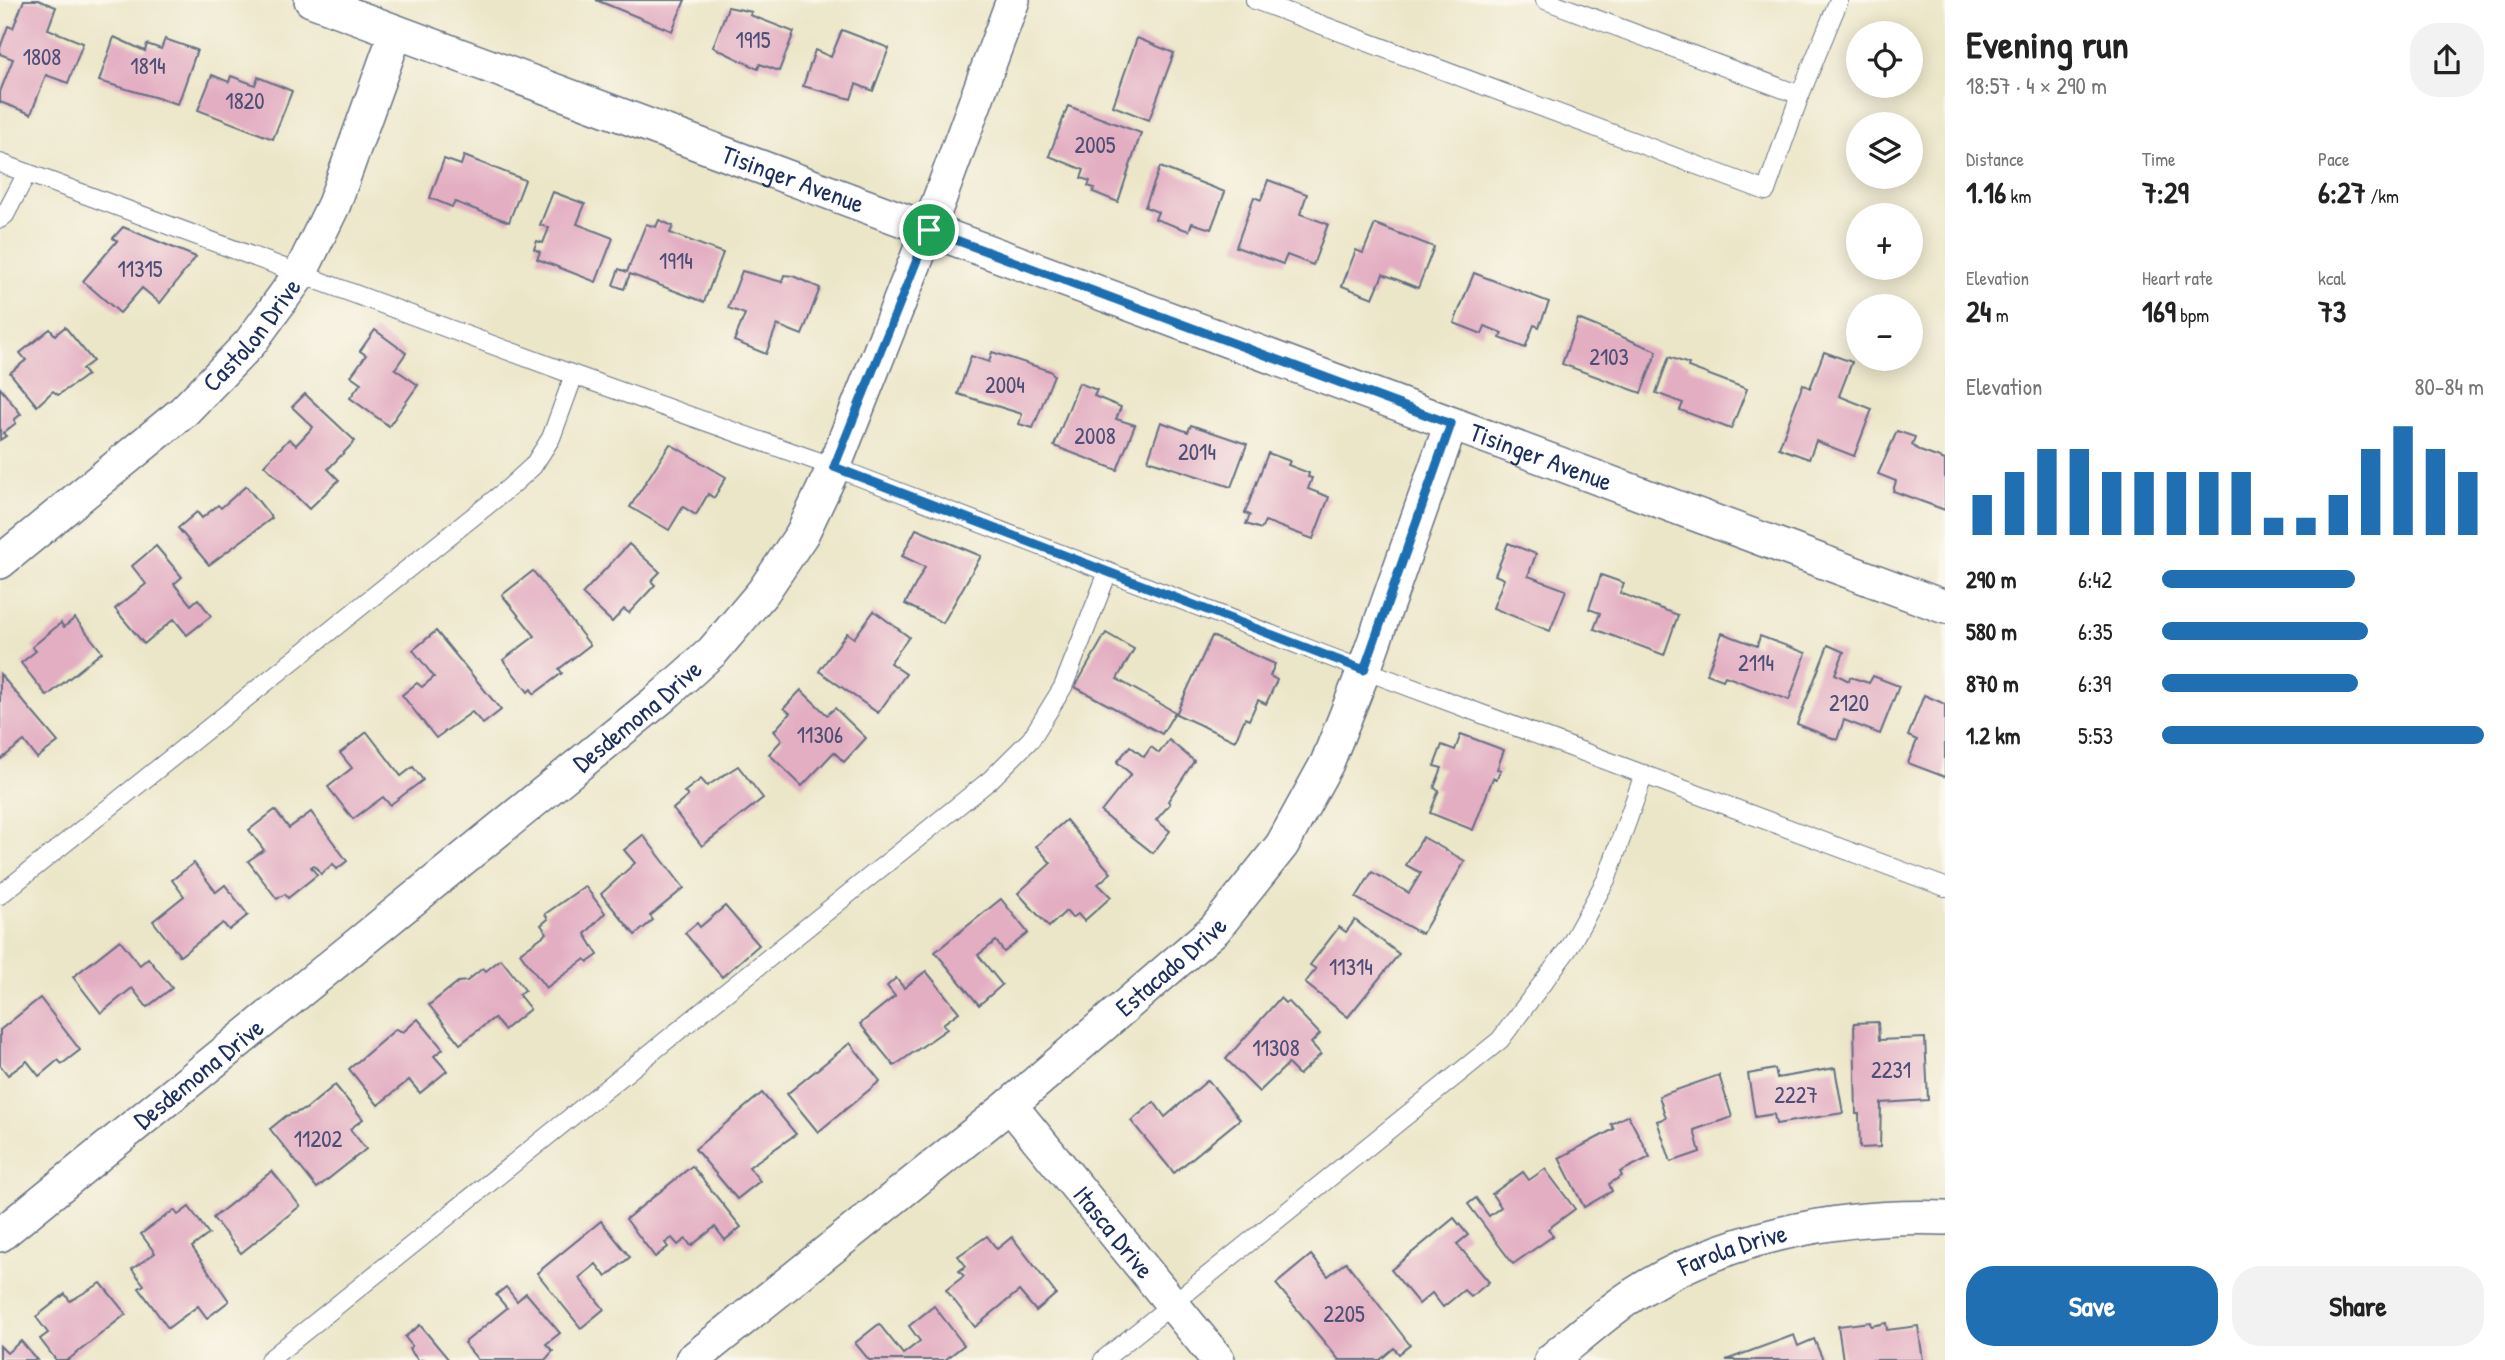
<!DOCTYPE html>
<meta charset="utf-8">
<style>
:root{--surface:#fff;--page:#f2f2f2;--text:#222;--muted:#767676;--accent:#1f6fb2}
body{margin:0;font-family:"Patrick Hand",sans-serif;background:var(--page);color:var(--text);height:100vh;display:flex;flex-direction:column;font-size:26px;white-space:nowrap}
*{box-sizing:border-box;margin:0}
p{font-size:23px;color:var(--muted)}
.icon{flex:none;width:38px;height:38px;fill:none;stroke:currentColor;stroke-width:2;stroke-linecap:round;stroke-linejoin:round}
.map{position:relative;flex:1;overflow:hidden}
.sheet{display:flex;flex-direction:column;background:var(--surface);width:560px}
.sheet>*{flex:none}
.controls{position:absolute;left:1846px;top:21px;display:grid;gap:14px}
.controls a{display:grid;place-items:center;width:77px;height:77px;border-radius:50%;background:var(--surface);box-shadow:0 4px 18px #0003;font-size:35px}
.pin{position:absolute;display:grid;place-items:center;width:60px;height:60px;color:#fff;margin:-30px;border:4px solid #fff;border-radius:50%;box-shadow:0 2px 7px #0007}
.round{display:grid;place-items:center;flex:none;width:74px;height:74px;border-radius:28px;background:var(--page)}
.headline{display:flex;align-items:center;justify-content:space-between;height:119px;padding:0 21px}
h1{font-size:38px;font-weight:700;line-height:52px}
.metrics{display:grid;grid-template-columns:repeat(3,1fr);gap:10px;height:119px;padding:7px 21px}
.metrics div{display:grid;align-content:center}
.metrics b{font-size:30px;font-weight:700}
.metrics small{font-size:19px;font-weight:400}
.metrics p{font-size:19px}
.chart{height:196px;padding:14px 21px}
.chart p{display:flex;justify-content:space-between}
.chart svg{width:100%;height:126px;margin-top:7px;stroke:var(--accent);stroke-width:6}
.cta{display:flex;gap:14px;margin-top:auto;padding:14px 21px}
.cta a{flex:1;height:80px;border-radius:28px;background:var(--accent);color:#fff;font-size:28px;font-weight:700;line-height:80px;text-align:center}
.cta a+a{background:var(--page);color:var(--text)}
ul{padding:0 21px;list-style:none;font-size:23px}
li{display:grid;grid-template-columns:112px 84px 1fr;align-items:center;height:52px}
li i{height:18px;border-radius:9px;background:var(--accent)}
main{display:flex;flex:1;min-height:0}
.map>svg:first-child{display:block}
</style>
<main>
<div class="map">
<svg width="1945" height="1360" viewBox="0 0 1945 1360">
<rect width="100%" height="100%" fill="#fbf7ec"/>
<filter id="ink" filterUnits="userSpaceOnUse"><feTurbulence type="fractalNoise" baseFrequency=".0143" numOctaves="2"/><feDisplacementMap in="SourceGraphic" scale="14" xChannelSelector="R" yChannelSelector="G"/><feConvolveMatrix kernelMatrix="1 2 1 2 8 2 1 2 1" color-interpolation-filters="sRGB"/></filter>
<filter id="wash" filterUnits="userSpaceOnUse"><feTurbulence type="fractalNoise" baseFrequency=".00686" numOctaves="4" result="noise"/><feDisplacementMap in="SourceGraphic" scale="28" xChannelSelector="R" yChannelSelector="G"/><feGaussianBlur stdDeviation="1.57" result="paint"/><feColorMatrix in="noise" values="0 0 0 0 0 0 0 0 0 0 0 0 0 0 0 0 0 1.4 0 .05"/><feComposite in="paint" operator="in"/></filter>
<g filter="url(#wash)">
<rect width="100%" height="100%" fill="#ece6c9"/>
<g id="blocks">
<g fill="#e3aec2">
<polygon points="24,0 38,0 56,7 48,29 83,43 68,83 46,75 31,114 0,102 0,92 13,59 0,54 0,48 8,26 13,28"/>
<polygon points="596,0 685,0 672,31"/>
<polygon points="728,7 752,12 750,15 794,32 779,71 760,64 758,69 713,47"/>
<polygon points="842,30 889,48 873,91 856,84 851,99 803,86 815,50 831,57"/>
<polygon points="114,37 145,51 147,44 161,49 165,39 197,50 178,104 99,81"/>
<polygon points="1137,38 1174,53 1149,120 1113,106"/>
<polygon points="212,75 229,82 231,76 255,85 258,77 292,91 273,139 198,110"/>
<polygon points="1068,106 1141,133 1118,202 1093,192 1094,188 1088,186 1090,181 1081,178 1084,170 1049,156"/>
<polygon points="464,156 525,180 509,222 455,202 452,207 430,198 444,159 461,165"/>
<polygon points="1160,167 1225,192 1211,229 1192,223 1189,231 1155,219 1158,212 1145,207"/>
<polygon points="1268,180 1307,194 1300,214 1328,224 1313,265 1287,255 1283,264 1236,247 1254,197 1261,200"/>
<polygon points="553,192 585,204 577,224 613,238 596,282 537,259 540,252 534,249 537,241 543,243 549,228 540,225"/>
<polygon points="659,220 673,226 670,233 723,253 704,302 630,274 624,289 613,285 619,269 627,272 646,224 656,227"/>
<polygon points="1375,224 1434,247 1418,288 1383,274 1373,298 1342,286 1356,250 1363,253"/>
<polygon points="123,227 196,257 160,303 142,288 120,313 83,281 117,241 113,238"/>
<polygon points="742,271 782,282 784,275 793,276 820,288 802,335 777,325 766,354 734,341 745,314 728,308"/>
<polygon points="1474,273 1549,302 1539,327 1534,325 1525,348 1500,338 1502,333 1485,326 1482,334 1454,323"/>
<polygon points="1578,319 1657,351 1641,393 1562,364"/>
<polygon points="65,327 93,361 82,369 87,375 79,381 58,395 53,391 37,406 10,373 26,360 20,353 50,329 55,335"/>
<polygon points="375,330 406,353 395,369 418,385 389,426 350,398 361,383 351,376 366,355 360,351"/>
<polygon points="992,352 1050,371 1054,375 1033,428 1019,424 1022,414 958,394 971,356 989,362"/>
<polygon points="1824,352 1852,362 1839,396 1872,409 1854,456 1816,441 1809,459 1779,448 1803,384 1810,388"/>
<polygon points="1669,357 1689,364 1688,367 1747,389 1731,429 1680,410 1683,403 1656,393"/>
<polygon points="1079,383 1097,390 1094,396 1121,407 1116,419 1135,425 1117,470 1054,446"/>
<polygon points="0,388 21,414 14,420 16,423 3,433 6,436 0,440"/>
<polygon points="305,394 355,441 328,469 339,480 309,509 264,465 289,439 296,445 313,427 292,407"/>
<polygon points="1161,422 1188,432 1191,425 1247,444 1231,487 1148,460"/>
<polygon points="1897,431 1915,437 1912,445 1920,451 1945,460 1945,510 1893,491 1896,481 1878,474"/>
<polygon points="670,444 726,477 714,498 708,494 696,515 683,507 669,530 630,507"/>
<polygon points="1268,453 1290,461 1288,465 1309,473 1308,477 1312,478 1308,489 1329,497 1313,539 1265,521 1261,529 1246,524 1250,515 1245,513"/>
<polygon points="246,486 272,518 209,565 178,528 197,512 202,518 218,505 221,508"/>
<polygon points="916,529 981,556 943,623 905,604 925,567 902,556"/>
<polygon points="1508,543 1536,554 1528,576 1566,590 1550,631 1493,608 1504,579 1495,575"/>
<polygon points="629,544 660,572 651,581 655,585 629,613 624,609 612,622 582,594"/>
<polygon points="156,546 182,577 174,584 191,605 198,599 211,616 187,635 174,619 144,644 115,609 146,584 132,566"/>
<polygon points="533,571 590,645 559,669 562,673 534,694 531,689 528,692 503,660 535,636 502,595"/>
<polygon points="1601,575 1624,583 1620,593 1678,615 1664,655 1594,629 1600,613 1589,609"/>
<polygon points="874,611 909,637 890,663 906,674 878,713 819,671 847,633 854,638"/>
<polygon points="75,618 102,652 47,696 21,663 36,651 32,647 61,623 64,627"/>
<polygon points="436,631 501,710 483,724 472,712 436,738 402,695 417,683 422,687 434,677 413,650"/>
<polygon points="1106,633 1134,649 1117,679 1175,712 1162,734 1075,687"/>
<polygon points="1722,633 1757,646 1760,636 1806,653 1789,700 1725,676 1723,680 1707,674"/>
<polygon points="1212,636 1275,664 1270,676 1277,680 1266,704 1258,700 1249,720 1245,718 1235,741 1176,714"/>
<polygon points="1828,645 1844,652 1835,674 1849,681 1850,677 1869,683 1873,676 1899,686 1880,734 1844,720 1837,740 1797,724"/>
<polygon points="0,674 58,742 37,758 24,741 0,760"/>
<polygon points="801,690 827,715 835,708 866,738 844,762 834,752 802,786 769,754 782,740 774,731 790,713 784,708"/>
<polygon points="1924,695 1945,704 1945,777 1908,763 1917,740 1908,736"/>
<polygon points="367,732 401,776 413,767 423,780 390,805 383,797 353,819 328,787 352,768 340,753"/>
<polygon points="1461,734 1504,750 1497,769 1501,770 1497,779 1493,778 1473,830 1430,813 1439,790 1434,788 1442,768 1434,766 1442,745 1455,750"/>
<polygon points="1169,740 1194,761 1168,801 1170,804 1156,820 1170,831 1153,853 1101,812 1131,774 1117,762 1130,746 1144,757 1151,747 1159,753"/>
<polygon points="738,766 763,798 702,846 673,809 688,796 684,792 701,779 707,786"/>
<polygon points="275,810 289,828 311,812 347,861 337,869 333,864 321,874 314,865 311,867 317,875 288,898 285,894 277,899 248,861 264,850 249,830"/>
<polygon points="1066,820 1111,873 1098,884 1111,897 1084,921 1078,914 1072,918 1066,911 1049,927 1018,893 1051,863 1036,846"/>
<polygon points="643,835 684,888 650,916 653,920 635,935 601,894 635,863 624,850"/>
<polygon points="1423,837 1465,861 1422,934 1356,898 1372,872 1409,893 1421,873 1406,865"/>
<polygon points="194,863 216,892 225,885 248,915 229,930 223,923 180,956 153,921 184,896 172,880"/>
<polygon points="585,886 605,913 585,934 598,955 588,962 585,959 546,988 520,953 547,933 541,925 548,919 545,914"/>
<polygon points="1001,899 1028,933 1004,952 996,941 978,955 1002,985 979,1005 935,952"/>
<polygon points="725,906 759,945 722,977 685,933 697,923 700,927"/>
<polygon points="1355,920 1399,954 1348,1017 1305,983 1316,969 1310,965 1339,927 1346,932"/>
<polygon points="120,940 140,965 148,958 172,988 147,1007 132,988 101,1013 73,977"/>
<polygon points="501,959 525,990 519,995 530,1009 504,1030 494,1018 460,1044 429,1005 458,982 467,981 483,968 486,971"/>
<polygon points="926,971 959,1012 943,1024 947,1029 894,1066 860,1024 895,996 887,986 896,978 904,988"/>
<polygon points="40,998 80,1050 62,1064 58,1060 39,1076 27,1061 8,1075 0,1065 0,1030"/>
<polygon points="1280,998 1285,1003 1288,1001 1320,1034 1311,1043 1321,1054 1299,1075 1288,1064 1259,1092 1226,1059"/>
<polygon points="418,1019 443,1049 434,1056 447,1071 420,1093 409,1080 378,1105 349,1069 396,1029 403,1032"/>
<polygon points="1878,1022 1879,1040 1925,1038 1928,1100 1881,1103 1880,1147 1860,1148 1859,1114 1856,1114 1854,1023"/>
<polygon points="850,1043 880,1081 818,1132 787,1094"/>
<polygon points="1835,1068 1843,1113 1776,1124 1774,1114 1755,1117 1748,1074 1775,1069 1777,1078"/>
<polygon points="1719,1075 1732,1117 1694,1130 1700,1152 1671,1162 1657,1121 1666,1118 1659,1096"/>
<polygon points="1208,1080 1240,1119 1174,1173 1131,1121 1154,1102 1165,1117"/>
<polygon points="335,1085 363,1119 350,1129 366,1149 317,1188 270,1129 286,1116 306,1109"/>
<polygon points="762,1093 796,1134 749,1167 760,1181 737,1199 695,1149"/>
<polygon points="1628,1115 1650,1157 1620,1172 1622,1176 1609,1184 1612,1191 1584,1207 1559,1158 1614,1129 1611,1124"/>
<polygon points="692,1166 741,1227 725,1240 715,1227 691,1246 686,1239 678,1245 672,1238 665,1243 668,1247 655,1257 626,1219"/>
<polygon points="1545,1169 1575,1209 1548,1229 1553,1236 1513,1264 1468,1204 1476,1198 1489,1216 1501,1207 1492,1194 1523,1172 1529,1180"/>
<polygon points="272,1171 300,1206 241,1253 213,1218"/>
<polygon points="189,1207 209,1234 192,1247 229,1301 207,1318 198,1306 168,1328 139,1288 144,1285 132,1269 155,1253 141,1234 174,1210 178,1215"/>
<polygon points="1454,1218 1468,1235 1457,1244 1489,1282 1471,1297 1464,1290 1443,1307 1432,1293 1419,1304 1391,1270"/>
<polygon points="601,1221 630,1257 606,1277 596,1264 579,1278 604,1309 581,1328 537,1273"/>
<polygon points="987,1236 997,1249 1012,1237 1056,1294 1036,1311 1019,1291 975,1327 946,1290 964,1276 959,1271 966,1266 958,1256"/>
<polygon points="1311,1255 1328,1276 1346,1262 1410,1345 1399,1354 1394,1348 1380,1360 1339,1360 1276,1284"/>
<polygon points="101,1283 126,1314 68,1360 56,1360 40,1339 48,1333 36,1317 65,1294 70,1301"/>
<polygon points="506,1287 517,1301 526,1293 560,1333 546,1344 553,1351 545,1360 478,1360 464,1343 507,1308 496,1295"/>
<polygon points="934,1306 964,1345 945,1360 869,1360 855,1343 879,1324 903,1354 920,1341 909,1326"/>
<polygon points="1870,1322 1871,1326 1886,1323 1887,1330 1918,1326 1923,1360 1843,1360 1838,1326"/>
<polygon points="420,1325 449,1360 418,1360 409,1349 412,1346 405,1337"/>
<polygon points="1794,1335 1798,1346 1814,1339 1823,1360 1726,1360"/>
<polygon points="21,1341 37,1360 0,1360 0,1346 7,1353"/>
</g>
</g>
</g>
<g filter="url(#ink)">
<use href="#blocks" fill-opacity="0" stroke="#646f83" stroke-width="2"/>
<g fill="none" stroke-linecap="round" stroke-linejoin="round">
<defs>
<g id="service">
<polyline points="1255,0 1766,191 1800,95 1545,0"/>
<polyline points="1800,95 1839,0"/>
<polyline points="0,163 574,375 834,467 1364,670 1945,887"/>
<polyline points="0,219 5,215 27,173"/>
<polyline points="0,895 510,487 533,466 551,438 574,375"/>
<polyline points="269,1360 990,780 1031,739 1063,687 1108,572"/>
<polyline points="1103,1360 1500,1040 1568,949 1607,878 1644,774"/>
</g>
<g id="minor">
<path id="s1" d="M311 0 1945 607"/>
<path id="s2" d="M0 562 183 412 250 343 300 274 334 204 396 32"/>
<path id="s3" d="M1010 1105 1218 1360"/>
<path id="s4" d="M0 1235 662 697 713 651 763 592 802 534 834 467 928 230 1013 0"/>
<path id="s5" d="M692 1360 1010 1105 1215 929 1282 845 1327 763 1364 670 1451 424"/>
<path id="s6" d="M1551 1360C1577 1339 1602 1316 1630 1297 1719 1237 1839 1214 1945 1218"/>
</g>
</defs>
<use href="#service" stroke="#646f83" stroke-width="20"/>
<use href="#minor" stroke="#646f83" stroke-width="36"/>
<use href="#service" stroke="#fff" stroke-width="18"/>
<use href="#minor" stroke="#fff" stroke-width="33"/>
</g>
</g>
<g fill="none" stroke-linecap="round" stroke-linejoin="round" filter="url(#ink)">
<defs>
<polygon id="route" points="929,230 1451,424 1364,670 834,467"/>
</defs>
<use href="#route" stroke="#fff" stroke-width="14"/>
<use href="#route" stroke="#1f6fb2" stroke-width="9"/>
</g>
<g text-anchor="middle" stroke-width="7" stroke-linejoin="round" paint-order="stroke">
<g font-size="23" fill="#4d4f77">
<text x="753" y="48">1915</text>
<text x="42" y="65">1808</text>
<text x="148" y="74">1814</text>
<text x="245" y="109">1820</text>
<text x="1095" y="153">2005</text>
<text x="676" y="269">1914</text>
<text x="140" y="277">11315</text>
<text x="1609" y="365">2103</text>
<text x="1005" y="393">2004</text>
<text x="1095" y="444">2008</text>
<text x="1197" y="460">2014</text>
<text x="1756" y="671">2114</text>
<text x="1849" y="711">2120</text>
<text x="820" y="743">11306</text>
<text x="1351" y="975">11314</text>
<text x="1276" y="1056">11308</text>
<text x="1891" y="1078">2231</text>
<text x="1796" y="1103">2227</text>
<text x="318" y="1147">11202</text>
<text x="1344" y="1322">2205</text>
</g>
<g font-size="26" fill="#1b2f5e" stroke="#fbf7ec">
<text dy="9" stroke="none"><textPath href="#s1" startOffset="514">Tisinger Avenue</textPath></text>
<text dy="9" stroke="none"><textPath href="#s2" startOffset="340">Castolon Drive</textPath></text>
<text dy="9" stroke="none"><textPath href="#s1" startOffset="1312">Tisinger Avenue</textPath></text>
<text dy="9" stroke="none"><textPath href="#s4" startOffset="822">Desdemona Drive</textPath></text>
<text dy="9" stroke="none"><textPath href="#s5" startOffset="620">Estacado Drive</textPath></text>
<text dy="9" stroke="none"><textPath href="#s4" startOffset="256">Desdemona Drive</textPath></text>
<text dy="9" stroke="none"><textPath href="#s3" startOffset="164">Itasca Drive</textPath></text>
<text dy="9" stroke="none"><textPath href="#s6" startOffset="215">Farola Drive</textPath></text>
</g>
</g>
</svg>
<div class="controls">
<a><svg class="icon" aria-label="locate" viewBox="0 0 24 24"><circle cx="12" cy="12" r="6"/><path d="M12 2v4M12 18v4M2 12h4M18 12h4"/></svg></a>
<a><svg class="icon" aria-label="layers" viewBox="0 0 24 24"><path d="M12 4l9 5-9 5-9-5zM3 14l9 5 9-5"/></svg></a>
<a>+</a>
<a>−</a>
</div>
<div class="pin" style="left:929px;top:230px;background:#1e9e55"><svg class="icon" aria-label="arrive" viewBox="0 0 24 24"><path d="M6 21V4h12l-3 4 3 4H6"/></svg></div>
</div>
<section class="sheet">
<div class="headline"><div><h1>Evening run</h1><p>18:57 · 4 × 290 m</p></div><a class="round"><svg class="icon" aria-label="share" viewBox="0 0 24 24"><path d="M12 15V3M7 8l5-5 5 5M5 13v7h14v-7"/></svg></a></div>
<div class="metrics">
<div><p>Distance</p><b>1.16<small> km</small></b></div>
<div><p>Time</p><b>7:29</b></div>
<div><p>Pace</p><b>6:27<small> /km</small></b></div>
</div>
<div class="metrics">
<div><p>Elevation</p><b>24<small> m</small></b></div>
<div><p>Heart rate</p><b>169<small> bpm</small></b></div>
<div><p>kcal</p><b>73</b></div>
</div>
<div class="chart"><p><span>Elevation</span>80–84 m</p>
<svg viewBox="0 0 160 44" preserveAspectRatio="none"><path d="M5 44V30M15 44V22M25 44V14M35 44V14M45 44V22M55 44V22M65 44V22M75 44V22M85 44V22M95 44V38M105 44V38M115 44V30M125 44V14M135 44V6M145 44V14M155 44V22"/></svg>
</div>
<ul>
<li><b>290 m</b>6:42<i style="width:60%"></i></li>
<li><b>580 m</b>6:35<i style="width:64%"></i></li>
<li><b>870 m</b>6:39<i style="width:61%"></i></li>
<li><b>1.2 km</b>5:53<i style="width:100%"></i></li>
</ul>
<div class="cta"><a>Save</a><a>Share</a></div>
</section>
</main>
